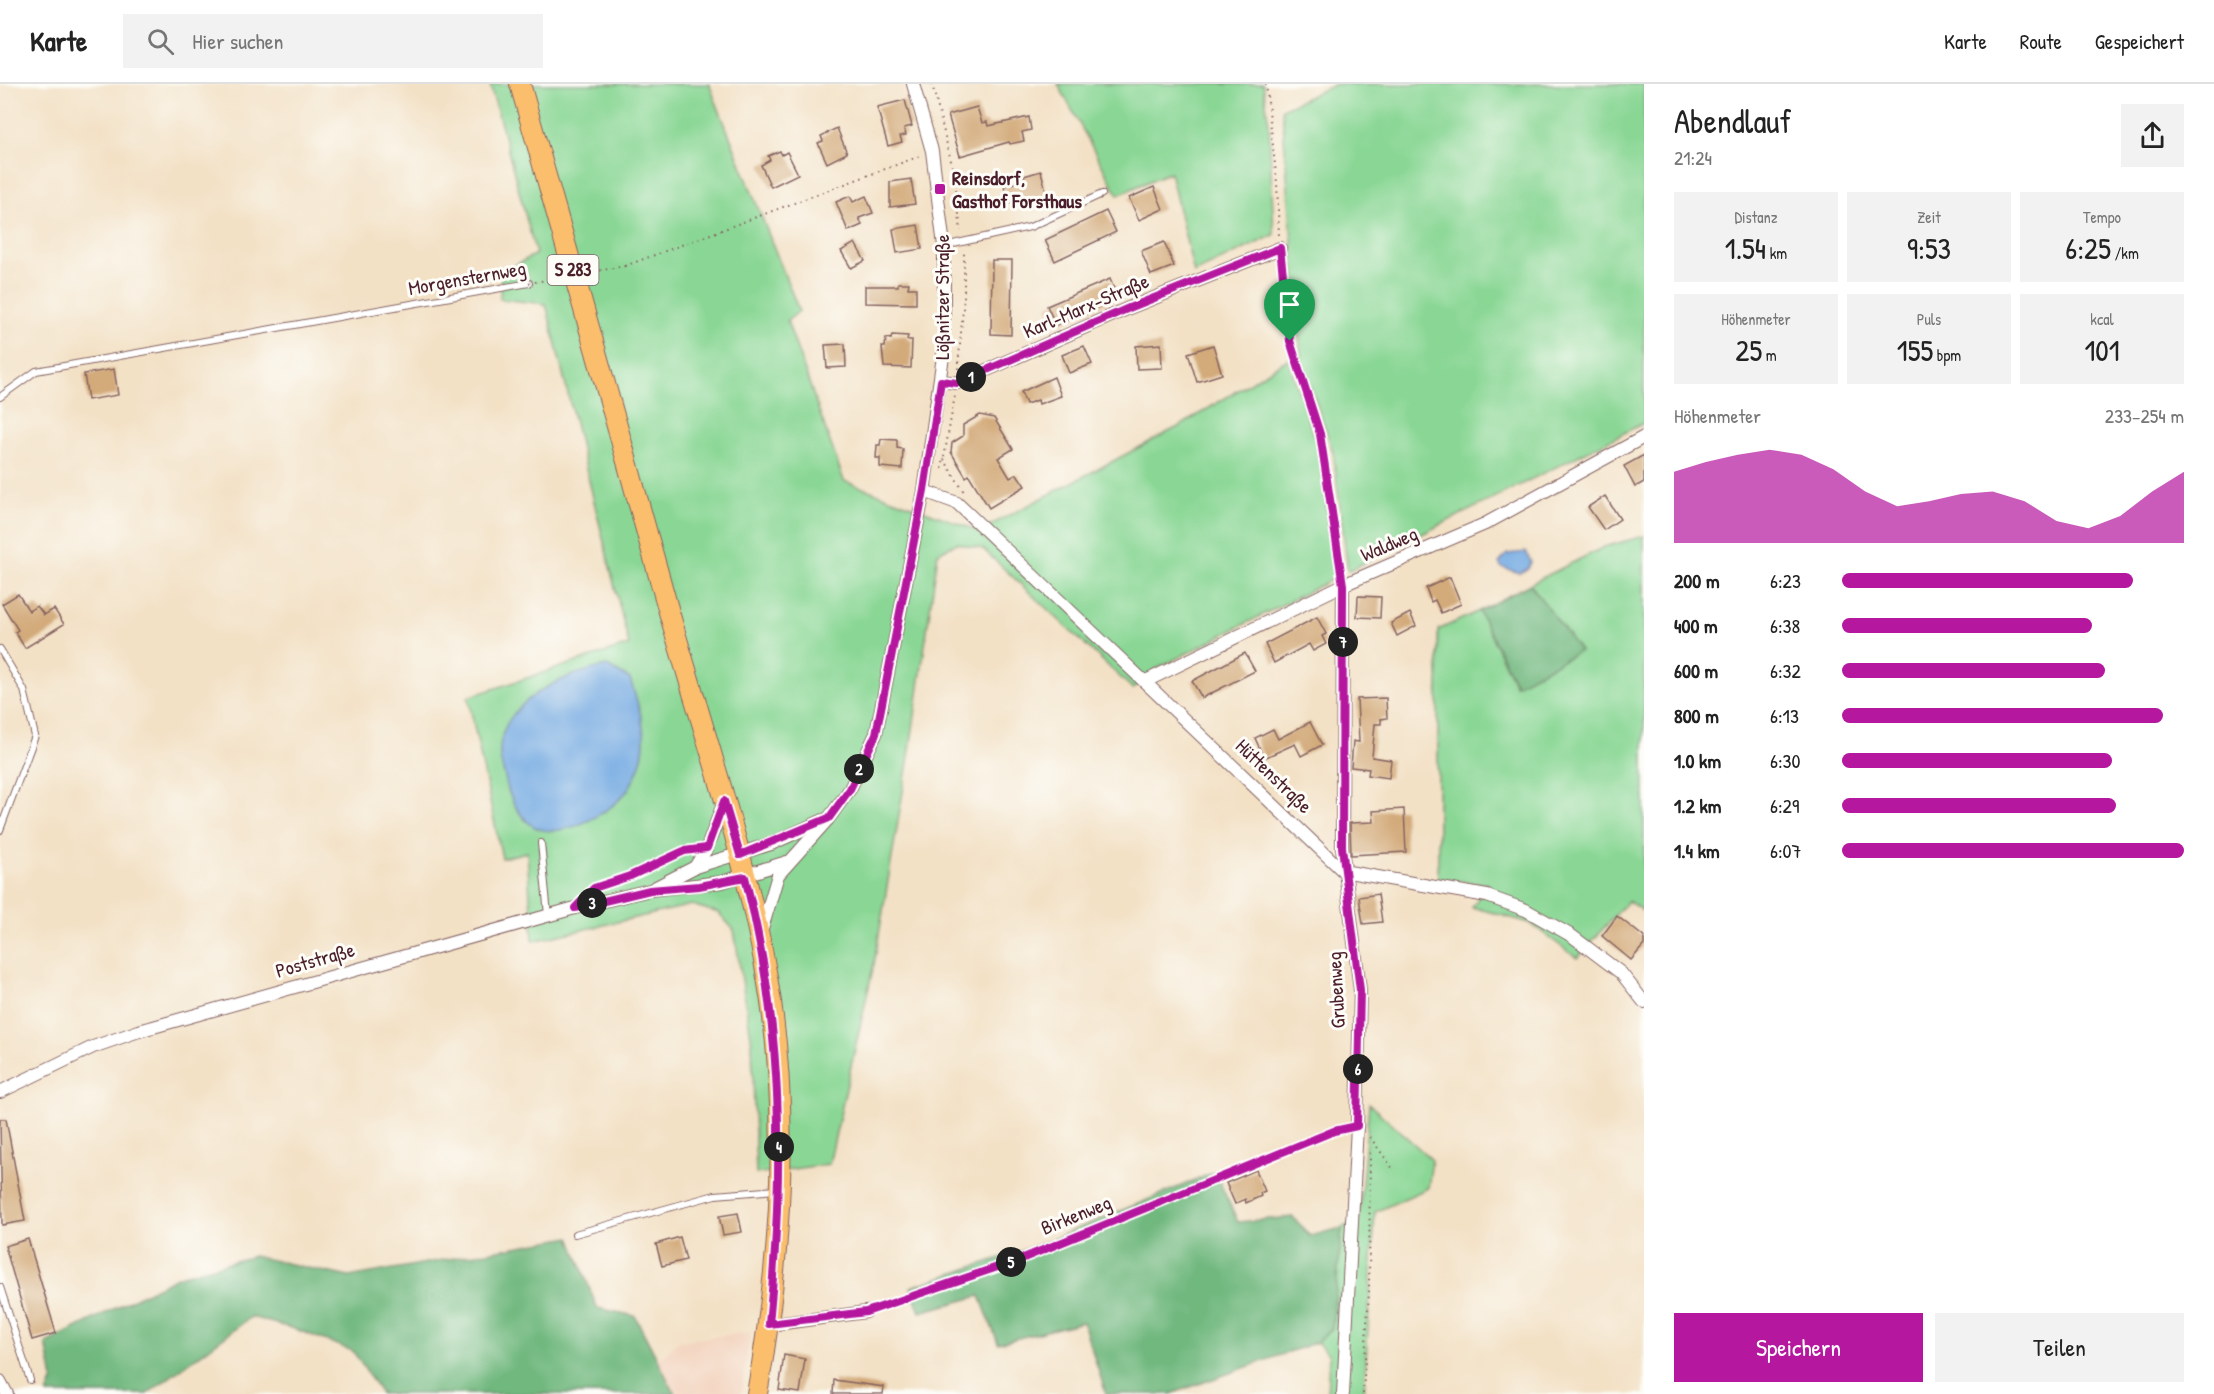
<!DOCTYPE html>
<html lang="de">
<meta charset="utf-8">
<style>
:root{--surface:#fff;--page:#f2f2f2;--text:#222;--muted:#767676;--line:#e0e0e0;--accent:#b5179e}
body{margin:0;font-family:"Patrick Hand",sans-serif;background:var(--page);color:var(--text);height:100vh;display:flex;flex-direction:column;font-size:22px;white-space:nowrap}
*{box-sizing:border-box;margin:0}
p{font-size:20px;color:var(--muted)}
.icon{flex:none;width:33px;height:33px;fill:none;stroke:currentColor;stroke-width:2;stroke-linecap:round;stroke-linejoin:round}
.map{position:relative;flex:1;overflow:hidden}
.side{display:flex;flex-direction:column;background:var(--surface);width:570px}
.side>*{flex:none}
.pin{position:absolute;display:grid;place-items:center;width:51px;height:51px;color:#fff;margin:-62px -26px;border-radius:50% 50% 50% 0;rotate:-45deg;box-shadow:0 0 6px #0007}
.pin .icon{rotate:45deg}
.km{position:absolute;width:30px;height:30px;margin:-15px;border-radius:50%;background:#222;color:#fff;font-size:16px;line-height:30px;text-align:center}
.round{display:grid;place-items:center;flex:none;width:63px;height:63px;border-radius:0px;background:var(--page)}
.headline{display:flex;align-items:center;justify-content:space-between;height:102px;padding:0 30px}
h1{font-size:33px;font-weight:600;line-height:45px}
.metrics{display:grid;grid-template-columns:repeat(3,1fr);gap:9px;height:102px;padding:6px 30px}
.metrics div{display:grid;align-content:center;border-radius:0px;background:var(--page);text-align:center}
.metrics b{font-size:30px;font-weight:600}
.metrics small{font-size:16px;font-weight:400}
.metrics p{font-size:16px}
.chart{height:168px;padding:12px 30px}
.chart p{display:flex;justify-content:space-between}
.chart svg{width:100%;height:108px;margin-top:6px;fill:var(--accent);opacity:.7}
.action{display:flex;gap:12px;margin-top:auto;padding:12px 30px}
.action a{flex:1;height:69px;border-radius:0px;background:var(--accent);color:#fff;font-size:24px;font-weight:600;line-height:69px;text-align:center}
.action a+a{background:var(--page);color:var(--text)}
ul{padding:0 30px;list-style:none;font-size:20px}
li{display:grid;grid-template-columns:96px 72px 1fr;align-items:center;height:45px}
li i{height:15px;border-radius:8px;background:var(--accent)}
header{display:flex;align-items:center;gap:36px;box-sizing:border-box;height:84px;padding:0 30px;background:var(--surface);border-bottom:2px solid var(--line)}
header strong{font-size:28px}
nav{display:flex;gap:33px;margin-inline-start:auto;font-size:21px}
.search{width:420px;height:54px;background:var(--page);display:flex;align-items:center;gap:15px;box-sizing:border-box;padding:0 21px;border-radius:0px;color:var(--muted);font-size:22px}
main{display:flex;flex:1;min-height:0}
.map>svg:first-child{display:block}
</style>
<header>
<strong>Karte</strong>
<div class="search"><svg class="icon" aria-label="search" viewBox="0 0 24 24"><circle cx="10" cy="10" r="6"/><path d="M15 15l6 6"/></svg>Hier suchen</div>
<nav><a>Karte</a><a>Route</a><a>Gespeichert</a></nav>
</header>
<main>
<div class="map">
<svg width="1644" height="1310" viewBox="0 0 1644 1310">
<rect width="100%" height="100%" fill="#fdfcf7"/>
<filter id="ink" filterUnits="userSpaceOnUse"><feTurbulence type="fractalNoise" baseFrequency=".0167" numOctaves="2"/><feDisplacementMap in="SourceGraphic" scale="12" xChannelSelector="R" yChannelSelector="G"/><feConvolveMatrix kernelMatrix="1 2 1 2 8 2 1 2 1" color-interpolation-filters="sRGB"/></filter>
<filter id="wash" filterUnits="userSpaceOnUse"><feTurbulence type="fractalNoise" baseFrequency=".008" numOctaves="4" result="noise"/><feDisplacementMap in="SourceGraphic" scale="24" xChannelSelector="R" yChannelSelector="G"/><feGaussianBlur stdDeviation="1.35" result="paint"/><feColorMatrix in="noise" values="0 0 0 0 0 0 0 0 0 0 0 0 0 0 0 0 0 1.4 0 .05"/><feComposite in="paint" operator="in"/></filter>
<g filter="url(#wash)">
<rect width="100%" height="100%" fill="#f3e1c6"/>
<polygon fill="#f3d4bf" points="751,1248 741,1310 675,1310 658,1277 679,1257"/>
<g fill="#8ad795" stroke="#6a7b60" stroke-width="1.5">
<polygon points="490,0 709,0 799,227 787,237 844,397 979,447 1182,341 1288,275 1320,370 1335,494 1156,585 1133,605 983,465 957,459 938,469 910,666 874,880 829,1080 756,1090 752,959 734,846 719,829 692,821 533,857 527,768 502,774 468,613 629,561 546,220 500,215 501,189 536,170"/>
<polygon points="1058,0 1263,0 1269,40 1274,151 1194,189 1170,88 1118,111"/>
<polygon points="1336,0 1644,0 1644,339 1348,487 1333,368 1301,274 1282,25"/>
<polygon points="1644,452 1644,828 1628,817 1577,874 1530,839 1472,823 1488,800 1438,795 1438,546 1479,527 1515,601 1579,567 1530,500 1604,463"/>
<polygon points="1369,1020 1432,1076 1428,1104 1375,1128 1364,1310 1327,1310 1329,1271 1317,1258 1332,1245 1342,1144 1359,1134"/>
</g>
<g fill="#6fb87e" stroke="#5c6c54" stroke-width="1.5">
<polygon points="1530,500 1580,567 1516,601 1479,527"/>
<polygon points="1215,1088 1238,1138 1293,1133 1310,1152 1342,1144 1332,1245 1317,1258 1171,1310 1106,1310 1083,1238 998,1259 980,1212 920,1228 911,1203 1031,1164"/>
<polygon points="570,1153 597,1224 635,1232 675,1310 381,1310 353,1267 298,1246 251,1233 147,1310 47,1310 53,1295 46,1259 179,1192 254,1172 349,1193"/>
</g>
<g fill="#75aae2" stroke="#606486" stroke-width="1.5">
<polygon points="1526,468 1531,478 1528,485 1519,489 1501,483 1499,479 1507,470"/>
<path d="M607 582 630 595C636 614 644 636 644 657 644 676 634 701 620 715 602 733 554 759 530 740 516 728 508 710 505 693 503 686 500 678 500 670 498 618 564 590 607 582Z"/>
</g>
<g id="blocks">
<g fill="#d3aa7a">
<polygon points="905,16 912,42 904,44 906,51 900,52 902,58 888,62 877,23"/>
<polygon points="977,23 982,39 987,38 988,42 1029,33 1031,46 1022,48 1024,57 1010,60 1009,58 960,72 948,31"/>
<polygon points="837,44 847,69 827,79 818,59 823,57 821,52"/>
<polygon points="780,67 782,71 787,68 798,90 771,103 761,81 770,76 768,72"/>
<polygon points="1041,87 1048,115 1024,121 1023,115 1008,119 1004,102 1018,98 1017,94"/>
<polygon points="911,95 915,120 890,123 890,98"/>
<polygon points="1154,103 1163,125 1139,136 1129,114"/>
<polygon points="850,112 853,118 866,112 873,129 859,134 862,141 848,147 836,118"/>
<polygon points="1106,127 1116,148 1055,177 1045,156"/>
<polygon points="918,141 922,165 897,169 893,145"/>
<polygon points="1164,158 1174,182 1151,191 1141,167"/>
<polygon points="855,159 865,177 851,184 841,167"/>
<polygon points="992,176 1012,176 1011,251 991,250"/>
<polygon points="1110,195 1118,214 1056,241 1047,222"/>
<polygon points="898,199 909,199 908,204 916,204 916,220 865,219 865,202 898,202"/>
<polygon points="892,251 908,252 907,256 912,256 911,284 884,283 882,263 885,263 886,254 891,255"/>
<polygon points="845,260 846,283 827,284 825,261"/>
<polygon points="1161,260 1162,284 1137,285 1136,262"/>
<polygon points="1213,261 1222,290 1197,298 1188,269"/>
<polygon points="1084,262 1092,280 1069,289 1062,271"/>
<polygon points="114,285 118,311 88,316 84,290"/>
<polygon points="1054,293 1061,312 1039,320 1038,316 1026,320 1021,308"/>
<polygon points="980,331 994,334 1013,365 998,374 1010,394 1017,390 1025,402 989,424 969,391 966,393 951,368 952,359 963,352 963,341"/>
<polygon points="881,355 897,356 897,364 903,365 902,385 880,383 880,374 876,374 877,361 880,361"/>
<polygon points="1644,371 1644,398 1635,403 1624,382"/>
<polygon points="1605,412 1620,435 1604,446 1588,423"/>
<polygon points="1450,493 1461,520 1441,529 1435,516 1431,518 1426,504"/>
<polygon points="18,510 29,527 37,522 44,531 54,525 64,540 25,564 15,548 18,546 2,520"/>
<polygon points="1358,512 1381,513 1380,534 1357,533"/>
<polygon points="1410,529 1416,542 1397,552 1391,539"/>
<polygon points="1317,533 1326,550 1322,552 1326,560 1313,567 1309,560 1274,579 1265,560"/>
<polygon points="1245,569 1255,587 1202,614 1192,597"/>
<polygon points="1386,614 1387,634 1381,635 1381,640 1375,640 1372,673 1391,676 1389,694 1368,691 1369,685 1351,683 1353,657 1359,658 1357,615"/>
<polygon points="1310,638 1322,661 1301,672 1295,660 1264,674 1255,654 1273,645 1278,655"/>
<polygon points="1404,725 1406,768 1351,771 1350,739 1374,738 1373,727"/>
<polygon points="1378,810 1382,838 1363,840 1359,813"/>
<polygon points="1617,832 1644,853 1644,861 1631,876 1602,852"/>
<polygon points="0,1035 6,1035 25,1137 2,1141"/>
<polygon points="1256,1086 1265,1107 1260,1109 1261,1112 1246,1119 1245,1115 1235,1120 1226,1099"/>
<polygon points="738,1129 742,1148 723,1151 719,1132"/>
<polygon points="680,1153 686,1176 662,1182 656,1160"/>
<polygon points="28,1155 56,1249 32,1256 5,1162"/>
<polygon points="784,1271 805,1275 800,1309 779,1306"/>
<polygon points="834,1296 884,1303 883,1310 833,1310"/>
</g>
</g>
</g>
<g filter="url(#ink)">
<use href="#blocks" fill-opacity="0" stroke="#856361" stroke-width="1.5"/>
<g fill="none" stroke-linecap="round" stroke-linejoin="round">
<defs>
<g id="service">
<polyline points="944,162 1030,143 1102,110"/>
<polyline points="0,313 36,287 529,199"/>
<polyline points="0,565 24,606 35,652 0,746"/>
<polyline points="541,759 548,831"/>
<polyline points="575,1150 715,1111 776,1106"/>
<polyline points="0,1203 30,1296"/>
</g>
<g id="minor">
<polyline points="941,297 957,299 1129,224 1280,164"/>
<polyline points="924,407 957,419 1343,787 1487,812 1526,826 1572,852 1621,889 1644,918"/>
<polyline points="1343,501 1342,763 1360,906 1357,1042 1343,1310"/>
<polyline points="1146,597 1343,501 1485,440 1644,353"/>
<polyline points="695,783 707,764 724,718"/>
<polyline points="654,804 695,783 771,760 824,736"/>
<polyline points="761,848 778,791 829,734 850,705 876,650 924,407 944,265 944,162 932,67 913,0"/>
<polyline points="0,1008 93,963 139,947 575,824 650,806 722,798 787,778"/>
<polyline points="769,1241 866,1228"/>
<polyline points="0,1297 7,1310"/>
</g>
<path id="primary" d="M520 0C569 173 619 347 667 521 702 644 745 766 767 893 791 1030 781 1174 757 1310"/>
</defs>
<use href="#service" stroke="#856361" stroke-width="8"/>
<use href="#minor" stroke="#856361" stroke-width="14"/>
<use href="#primary" stroke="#856361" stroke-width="22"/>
<g stroke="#856361" stroke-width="2" stroke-dasharray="1.5 4.5" stroke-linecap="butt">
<polyline points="932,0 954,89 961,147"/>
<polyline points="1266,0 1277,98 1279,152"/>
<polyline points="1281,176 1290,257 1321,350 1341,488"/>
<polyline points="625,182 920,72"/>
<polyline points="958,285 964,213 964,168"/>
<polyline points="944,375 964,408"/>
<polyline points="942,385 955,311"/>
<polyline points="593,805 690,766"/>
<polyline points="1370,1053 1393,1085"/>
<polyline points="877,1224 1021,1175 1345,1045"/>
<polyline points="1363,1310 1369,1207 1370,1065"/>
</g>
<use href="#service" stroke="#fff" stroke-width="6"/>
<use href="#minor" stroke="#fff" stroke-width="12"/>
<use href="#primary" stroke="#fabe6d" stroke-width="20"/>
<polyline stroke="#856361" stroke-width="2" stroke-dasharray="1.5 4.5" stroke-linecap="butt" points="529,199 625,182"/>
</g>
</g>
<g fill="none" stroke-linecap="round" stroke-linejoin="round" filter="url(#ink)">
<defs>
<path id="route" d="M1280 164 1290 257 1320 350 1343 501 1342 763 1360 906 1357 1042 1334 1047 1021 1175 866 1228 769 1240C784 1085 784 945 745 793L699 802 650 806 575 824 594 804 630 792 684 767 707 764 724 717 740 771 829 734 850 705 876 650 924 406 941 297 957 299 1129 224Z"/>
</defs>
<use href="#route" stroke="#fff" stroke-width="12"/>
<use href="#route" stroke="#b5179e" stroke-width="8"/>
</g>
<rect fill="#b5179e" stroke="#fdfcf7" stroke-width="2" x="934" y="99" width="12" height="12" rx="3"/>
<g text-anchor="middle" stroke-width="6" stroke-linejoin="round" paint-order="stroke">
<rect fill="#fdfcf7" stroke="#806168" stroke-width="1.5" x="547.5" y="171" width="51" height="30" rx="4.5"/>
<g font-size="18" font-weight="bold" fill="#4a1f2b">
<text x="573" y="192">S 283</text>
</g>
<g font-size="20" font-weight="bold" fill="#4a1f2b" stroke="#fdfcf7" text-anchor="start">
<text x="952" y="101">Reinsdorf,<tspan x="952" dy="23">Gasthof Forsthaus</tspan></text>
</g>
<g font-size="20" fill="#4a1f2b" stroke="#fdfcf7">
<text transform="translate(467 194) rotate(-10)" y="7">Morgensternweg</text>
<text transform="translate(942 213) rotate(-90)" y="7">Lößnitzer Straße</text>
<text transform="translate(1086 222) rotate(-23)" y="7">Karl-Marx-Straße</text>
<text transform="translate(1389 460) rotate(-23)" y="7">Waldweg</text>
<text transform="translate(1274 692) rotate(44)" y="7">Hüttenstraße</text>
<text transform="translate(315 876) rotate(-16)" y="7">Poststraße</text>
<text transform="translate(1336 906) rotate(-93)" y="7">Grubenweg</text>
<text transform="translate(1076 1131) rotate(-22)" y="7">Birkenweg</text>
</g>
</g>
</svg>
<div class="pin" style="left:1290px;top:257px;background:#1e9e55"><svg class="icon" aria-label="arrive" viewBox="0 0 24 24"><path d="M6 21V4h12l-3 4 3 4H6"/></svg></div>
<b class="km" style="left:971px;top:293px">1</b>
<b class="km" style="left:859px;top:685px">2</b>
<b class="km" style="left:592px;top:819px">3</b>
<b class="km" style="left:779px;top:1063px">4</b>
<b class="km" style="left:1011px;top:1178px">5</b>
<b class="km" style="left:1358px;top:985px">6</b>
<b class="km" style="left:1343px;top:558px">7</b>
</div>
<section class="side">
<div class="headline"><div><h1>Abendlauf</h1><p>21:24</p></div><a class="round"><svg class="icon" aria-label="share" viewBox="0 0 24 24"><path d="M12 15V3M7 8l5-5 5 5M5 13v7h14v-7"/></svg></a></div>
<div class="metrics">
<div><p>Distanz</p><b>1.54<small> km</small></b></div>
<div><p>Zeit</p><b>9:53</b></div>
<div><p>Tempo</p><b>6:25<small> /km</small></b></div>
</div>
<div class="metrics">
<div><p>Höhenmeter</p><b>25<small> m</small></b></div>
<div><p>Puls</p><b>155<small> bpm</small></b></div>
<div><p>kcal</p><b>101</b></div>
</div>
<div class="chart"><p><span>Höhenmeter</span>233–254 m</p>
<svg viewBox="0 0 160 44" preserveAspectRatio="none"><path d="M0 44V15L10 11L20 8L30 6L40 8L50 14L60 23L70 29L80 27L90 24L100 23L110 27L120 35L130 38L140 33L150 23L160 15V44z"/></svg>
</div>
<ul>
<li><b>200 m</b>6:23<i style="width:85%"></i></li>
<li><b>400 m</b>6:38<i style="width:73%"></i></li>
<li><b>600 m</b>6:32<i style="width:77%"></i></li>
<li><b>800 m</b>6:13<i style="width:94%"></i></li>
<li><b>1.0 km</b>6:30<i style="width:79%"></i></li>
<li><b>1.2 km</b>6:29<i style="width:80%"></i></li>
<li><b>1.4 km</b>6:07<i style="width:100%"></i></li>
</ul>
<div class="action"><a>Speichern</a><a>Teilen</a></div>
</section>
</main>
